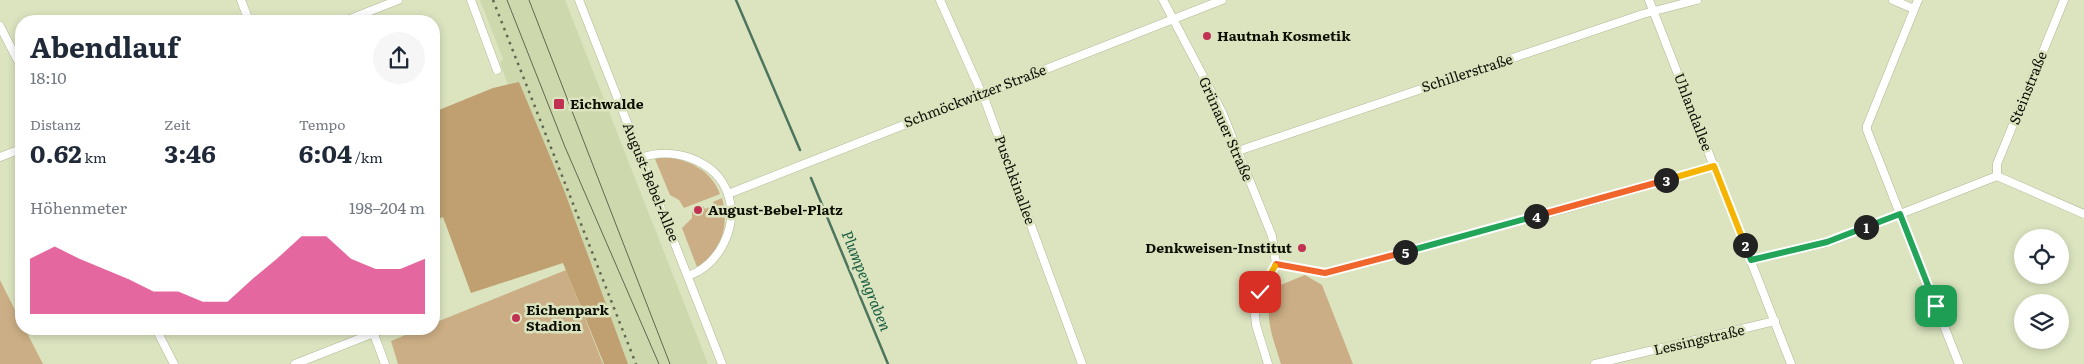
<!DOCTYPE html>
<html lang="de">
<meta charset="utf-8">
<style>
:root{--surface:#fff;--page:#f6f6f7;--text:#1f2937;--muted:#747a83;--accent:#db2777}
body{margin:0;font-family:Literata,serif;background:var(--page);color:var(--text);height:100vh;display:flex;flex-direction:column;font-size:19px;white-space:nowrap}
*{box-sizing:border-box;margin:0}
p{font-size:16px;color:var(--muted)}
.icon{flex:none;width:28px;height:28px;fill:none;stroke:currentColor;stroke-width:2;stroke-linecap:round;stroke-linejoin:round}
.map{position:relative;flex:1;overflow:hidden}
.panel{position:absolute;left:15px;top:15px;width:425px;height:320px;display:flex;flex-direction:column;background:var(--surface);border-radius:20px;box-shadow:0 2px 8px #0003}
.panel>*{flex:none}
.tools{position:absolute;left:2014px;top:229px;display:grid;gap:10px}
.tools a{display:grid;place-items:center;width:55px;height:55px;border-radius:50%;background:var(--surface);box-shadow:0 2px 8px #0003;font-size:25px}
.pin{position:absolute;display:grid;place-items:center;width:42px;height:42px;color:#fff;margin:-21px;border-radius:10px;box-shadow:0 2px 8px #0006}
.km{position:absolute;width:25px;height:25px;margin:-12px;border-radius:50%;background:#222;color:#fff;font-size:14px;line-height:25px;text-align:center}
.round{display:grid;place-items:center;flex:none;width:52px;height:52px;border-radius:26px;background:var(--page)}
.headline{display:flex;align-items:center;justify-content:space-between;height:85px;padding:0 15px}
h1{font-size:28px;font-weight:700;line-height:38px}
.stats{display:grid;grid-template-columns:repeat(3,1fr);gap:8px;height:85px;padding:5px 15px}
.stats div{display:grid;align-content:center}
.stats b{font-size:25px;font-weight:700}
.stats small{font-size:14px;font-weight:400}
.stats p{font-size:14px}
.chart{height:140px;padding:10px 15px}
.chart p{display:flex;justify-content:space-between}
.chart svg{width:100%;height:90px;margin-top:5px;fill:var(--accent);opacity:.7}
.map>svg:first-child{display:block}
</style>
<div class="map">
<svg width="2084" height="364" viewBox="0 0 2084 364">
<rect width="100%" height="100%" fill="#dbe4bf"/>
<polygon fill="#cdd8ad" points="480,0 565,0 708,364 628,364 519,83 508,85 500,63 503,59"/>
<g fill="#cbae85">
<path d="M663 157C687 159 711 169 720 194L684 208 679 200 670 195 655 159Z"/>
<path d="M722 198C730 224 721 254 697 267L682 228 692 218V210L703 206 705 209 714 205 713 202Z"/>
<polygon points="566,270 603,364 398,364 391,341 420,329 434,329 434,323"/>
<path d="M1305 275 1322 285 1353 364H1281C1274 340 1259 308 1278 286Z"/>
<polygon points="0,280 21,322 21,329 25,329 43,364 0,364"/>
</g>
<polygon fill="#c0a071" points="519,82 564,190 628,364 604,364 563,263 471,293 443,217 434,221 434,112 493,88"/>
<g fill="none" stroke-linecap="round" stroke-linejoin="round">
<g stroke="#4d755e" stroke-width="2.5">
<polyline points="736,0 800,150"/>
<polyline points="811,178 888,364"/>
</g>
<defs>
<g id="minor">
<polyline points="241,0 249,21"/>
<polyline points="471,0 497,70"/>
<polyline points="579,0 722,364"/>
<polyline points="940,0 986,103 1082,364"/>
<polyline points="1163,0 1222,112 1272,236 1276,264 1260,292 1254,305 1256,325 1268,364"/>
<polyline points="1649,0 1791,364"/>
<polyline points="1893,0 1914,9"/>
<polyline points="1918,0 1867,126 1867,130 1959,364"/>
<polyline points="345,21 398,0"/>
<polyline points="0,26 21,67"/>
<polyline points="1238,151 1643,14 1697,0"/>
<polyline points="0,157 21,149"/>
<path d="M641 158C673 146 716 160 728 194 739 227 719 265 688 276"/>
<polyline points="1997,176 1997,164 2064,0"/>
<polyline points="1997,176 2084,214"/>
<polyline points="728,194 1222,0"/>
<polyline points="1751,260 1829,242 1997,176"/>
<polyline points="1276,264 1325,273 1572,207 1714,166"/>
<polyline points="156,329 174,364"/>
<polyline points="372,329 385,364"/>
<polyline points="295,364 384,329"/>
<polyline points="1595,364 1775,321"/>
</g>
</defs>
<use href="#minor" stroke="#afb894" stroke-width="9"/>
<use href="#minor" stroke="#fff" stroke-width="8"/>
<g stroke="#626751" stroke-width="1">
<polyline points="507,0 565,147 659,364"/>
<polyline points="529,0 670,364"/>
</g>
<polyline stroke="#626751" stroke-width="2.5" stroke-dasharray="2.5 5" stroke-linecap="butt" points="493,0 636,364"/>
</g>
<g fill="none" stroke-linecap="round" stroke-linejoin="round">
<defs>
<polyline id="split-1" points="1866,227 1900,214 1936,306"/>
<polyline id="split-2" points="1745,245 1751,260 1827,242 1866,227"/>
<polyline id="split-3" points="1666,180 1714,166 1745,245"/>
<polyline id="split-4" points="1536,216 1666,180"/>
<polyline id="split-5" points="1405,252 1536,216"/>
<polyline id="split-6" points="1275,266 1276,264 1325,273 1405,252"/>
<polyline id="split-7" points="1260,292 1275,266"/>
</defs>
<use href="#split-1" stroke="#fff" stroke-width="10"/>
<use href="#split-2" stroke="#fff" stroke-width="10"/>
<use href="#split-3" stroke="#fff" stroke-width="10"/>
<use href="#split-4" stroke="#fff" stroke-width="10"/>
<use href="#split-5" stroke="#fff" stroke-width="10"/>
<use href="#split-6" stroke="#fff" stroke-width="10"/>
<use href="#split-7" stroke="#fff" stroke-width="10"/>
<use href="#split-1" stroke="#22a559" stroke-width="6"/>
<use href="#split-2" stroke="#22a559" stroke-width="6"/>
<use href="#split-3" stroke="#f5b400" stroke-width="6"/>
<use href="#split-4" stroke="#f0652b" stroke-width="6"/>
<use href="#split-5" stroke="#22a559" stroke-width="6"/>
<use href="#split-6" stroke="#f0652b" stroke-width="6"/>
<use href="#split-7" stroke="#f5b400" stroke-width="6"/>
</g>
<g fill="#c13152" stroke="#dbe4bf" stroke-width="2">
<circle cx="1207" cy="36" r="5"/>
<rect x="553" y="98" width="12" height="12" rx="2.5"/>
<circle cx="698" cy="210" r="5"/>
<circle cx="1302" cy="248" r="5"/>
<circle cx="516" cy="318" r="5"/>
</g>
<g text-anchor="middle" stroke-width="5" stroke-linejoin="round" paint-order="stroke">
<g font-size="14" font-weight="bold" fill="#0e1005" stroke="#dbe4bf" text-anchor="start">
<text x="1217" y="41">Hautnah Kosmetik</text>
<text x="570" y="109">Eichwalde</text>
<text x="708" y="215">August-Bebel-Platz</text>
<text x="1292" y="253" text-anchor="end">Denkweisen-Institut</text>
<text x="526" y="315">Eichenpark<tspan x="526" dy="16">Stadion</tspan></text>
</g>
<g font-size="14" fill="#0e1005" stroke="#dbe4bf">
<text transform="translate(1467 73) rotate(-18)" y="5">Schillerstraße</text>
<text transform="translate(2028 88) rotate(-68)" y="5">Steinstraße</text>
<text transform="translate(975 96) rotate(-21)" y="5">Schmöckwitzer Straße</text>
<text transform="translate(1693 112) rotate(69)" y="5">Uhlandallee</text>
<text transform="translate(1226 129) rotate(66)" y="5">Grünauer Straße</text>
<text transform="translate(1015 180) rotate(70)" y="5">Puschkinallee</text>
<text transform="translate(651 182) rotate(68)" y="5">August-Bebel-Allee</text>
<text transform="translate(1699 340) rotate(-13)" y="5">Lessingstraße</text>
</g>
<g font-size="15" font-style="italic" fill="#1a5e42" stroke="#dbe4bf">
<text transform="translate(866 281) rotate(68)" y="5">Plumpengraben</text>
</g>
</g>
</svg>
<div class="tools">
<a><svg class="icon" aria-label="locate" viewBox="0 0 24 24"><circle cx="12" cy="12" r="6"/><path d="M12 2v4M12 18v4M2 12h4M18 12h4"/></svg></a>
<a><svg class="icon" aria-label="layers" viewBox="0 0 24 24"><path d="M12 4l9 5-9 5-9-5zM3 14l9 5 9-5"/></svg></a>
</div>
<div class="pin" style="left:1936px;top:306px;background:#1e9e55"><svg class="icon" aria-label="arrive" viewBox="0 0 24 24"><path d="M6 21V4h12l-3 4 3 4H6"/></svg></div>
<div class="pin" style="left:1260px;top:292px;background:#d93025"><svg class="icon" aria-label="check" viewBox="0 0 24 24"><path d="M5 12l5 5 9-10"/></svg></div>
<b class="km" style="left:1866px;top:227px">1</b>
<b class="km" style="left:1745px;top:245px">2</b>
<b class="km" style="left:1666px;top:180px">3</b>
<b class="km" style="left:1536px;top:216px">4</b>
<b class="km" style="left:1405px;top:252px">5</b>
<section class="panel">
<div class="headline"><div><h1>Abendlauf</h1><p>18:10</p></div><a class="round"><svg class="icon" aria-label="share" viewBox="0 0 24 24"><path d="M12 15V3M7 8l5-5 5 5M5 13v7h14v-7"/></svg></a></div>
<div class="stats">
<div><p>Distanz</p><b>0.62<small> km</small></b></div>
<div><p>Zeit</p><b>3:46</b></div>
<div><p>Tempo</p><b>6:04<small> /km</small></b></div>
</div>
<div class="chart"><p><span>Höhenmeter</span>198–204 m</p>
<svg viewBox="0 0 160 44" preserveAspectRatio="none"><path d="M0 44V17L10 11L20 17L30 22L40 27L50 33L60 33L70 38L80 38L90 27L100 17L110 6L120 6L130 17L140 22L150 22L160 17V44z"/></svg>
</div>
</section>
</div>
